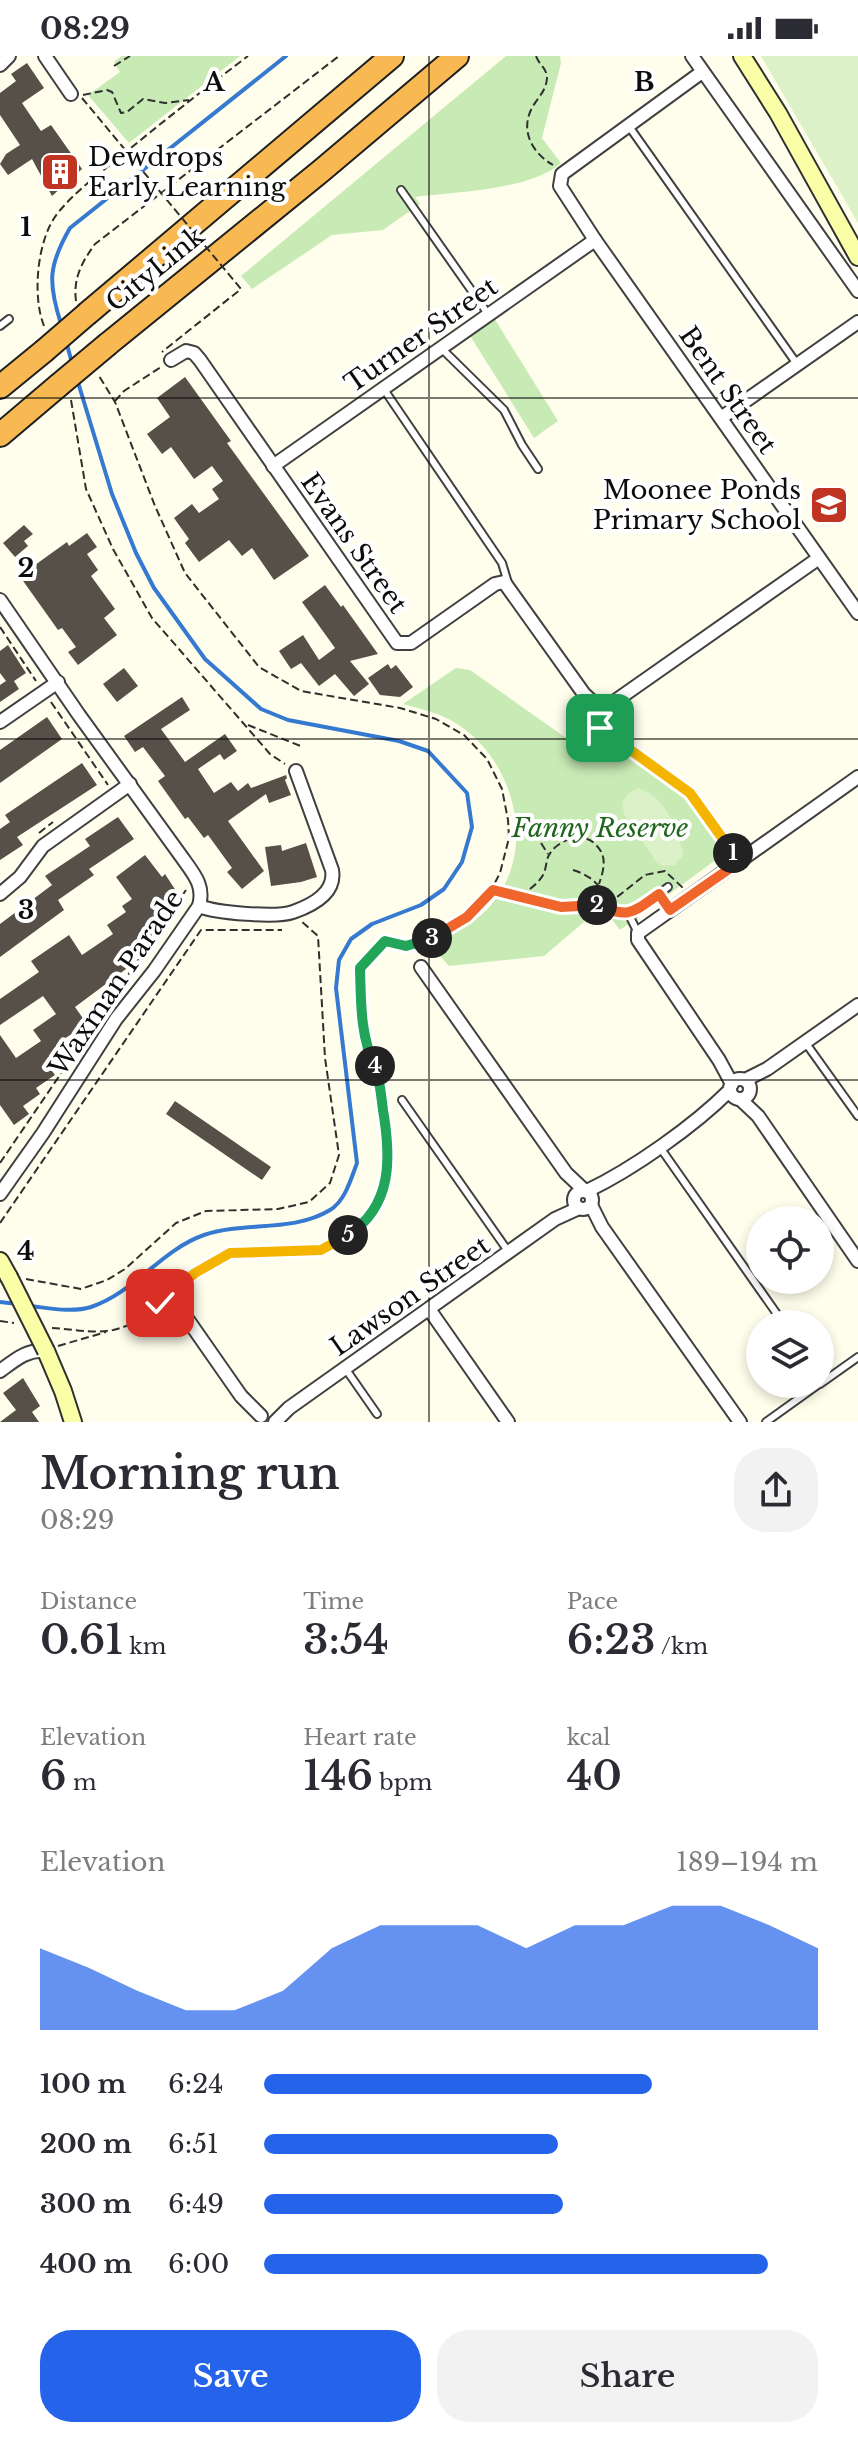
<!DOCTYPE html>
<meta charset="utf-8">
<style>
:root{--surface:#fff;--page:#f2f2f3;--text:#2b2b33;--muted:#7c7c81;--accent:#2563eb}
body{margin:0;font-family:"Libre Baskerville",serif;background:var(--page);color:var(--text);height:100vh;display:flex;flex-direction:column;font-size:30px;white-space:nowrap}
*{box-sizing:border-box;margin:0}
p{font-size:26px;color:var(--muted)}
.icon{flex:none;width:44px;height:44px;fill:none;stroke:currentColor;stroke-width:2;stroke-linecap:round;stroke-linejoin:round}
.map{position:relative;height:1366px;overflow:hidden}
.details{display:flex;flex-direction:column;background:var(--surface);flex:1}
.details>*{flex:none}
.fabs{position:absolute;left:746px;top:1150px;display:grid;gap:16px}
.fabs a{display:grid;place-items:center;width:88px;height:88px;border-radius:50%;background:var(--surface);box-shadow:0 4px 12px #0003;font-size:40px}
.pin{position:absolute;display:grid;place-items:center;width:68px;height:68px;color:#fff;margin:-34px;border-radius:16px;box-shadow:0 4px 12px #0006}
.km{position:absolute;width:40px;height:40px;margin:-20px;border-radius:50%;background:#222;color:#fff;font-size:22px;line-height:40px;text-align:center}
.round{display:grid;place-items:center;flex:none;width:84px;height:84px;border-radius:32px;background:var(--page)}
.overview{display:flex;align-items:center;justify-content:space-between;height:136px;padding:0 40px}
h1{font-size:44px;font-weight:600;line-height:60px}
.stats{display:grid;grid-template-columns:repeat(3,1fr);gap:12px;height:136px;padding:8px 40px}
.stats div{display:grid;align-content:center}
.stats b{font-size:40px;font-weight:600}
.stats small{font-size:22px;font-weight:400}
.stats p{font-size:22px}
.chart{height:224px;padding:16px 40px}
.chart p{display:flex;justify-content:space-between}
.chart svg{width:100%;height:144px;margin-top:8px;fill:var(--accent);opacity:.7}
.primary-button{display:flex;gap:16px;margin-top:auto;padding:16px 40px}
.primary-button a{flex:1;height:92px;border-radius:32px;background:var(--accent);color:#fff;font-size:32px;font-weight:600;line-height:92px;text-align:center}
.primary-button a+a{background:var(--page);color:var(--text)}
ul{padding:0 40px;list-style:none;font-size:26px}
li{display:grid;grid-template-columns:128px 96px 1fr;align-items:center;height:60px}
li i{height:20px;border-radius:10px;background:var(--accent)}
.status{display:flex;justify-content:space-between;align-items:center;height:56px;padding:0 40px;background:var(--surface);direction:ltr}
.status svg{height:22px;fill:currentColor}
.map>svg:first-child{display:block}
</style>
<div class="status"><b>08:29</b><svg viewBox="0 0 49 12"><path d="M0 12V9h3v3zM5 12V6h3v6zM10 12V3h3v9zM15 12V0h3v12zM26 1h20v11H26zM47 4h2v5h-2z"/></svg></div>
<div class="map">
<svg width="858" height="1366" viewBox="0 0 858 1366">
<rect width="100%" height="100%" fill="#fffeec"/>
<g fill="#c8eab5">
<polygon points="122,0 240,0 129,87 88,39 120,16 114,6"/>
<path d="M506 0H560L561 7 542 82 561 107C531 134 456 136 415 141L420 148 383 174 332 179 252 233 241 220Z"/>
<polygon points="494,262 558,365 534,382 469,278"/>
<path d="M456 612 470 614 576 689 602 670 633 698 689 733 732 792 620 874 611 862 598 854 544 900 449 910 431 890C454 877 479 866 495 844 536 791 514 706 460 670 443 658 424 654 403 648Z"/>
</g>
<g fill="#dcf1c7">
<polygon points="761,0 858,0 858,167"/>
<path d="M638 732C665 740 679 774 683 799L675 809 664 810 657 807 624 758 622 746 629 737Z"/>
</g>
<g fill="none" stroke-linecap="round" stroke-linejoin="round">
<g stroke="#3579d0" stroke-width="4">
<path d="M61 268C48 227 48 210 70 172L286 0"/>
<polyline points="66,285 72,307"/>
<polyline points="0,1246 17,1248"/>
<path d="M30 1250C49 1252 72 1257 91 1251 135 1236 161 1194 204 1179 245 1165 292 1177 330 1154 345 1145 351 1123 357 1107L336 932 339 904 351 883 372 868 421 849 444 833 462 806 472 771 467 737 428 695 399 685 288 664 261 653 205 603 154 532 136 497 112 438 77 323"/>
</g>
</g>
<g fill="#565049">
<polygon points="27,7 44,32 22,47 41,75 51,69 82,113 52,140 32,103 8,119 0,108 6,98 20,89 0,59 0,37 16,25 11,18"/>
<polygon points="185,321 231,385 227,387 309,500 274,524 252,492 242,500 229,484 199,506 185,487 189,483 174,462 192,448 199,457 219,443 212,433 223,425 212,410 194,423 171,391 162,398 147,378 170,361 157,342"/>
<polygon points="24,469 33,478 24,485 28,490 15,501 3,487"/>
<polygon points="87,477 97,491 87,498 98,514 91,520 115,553 104,562 117,579 78,609 68,596 76,591 62,572 58,574 21,522 37,511 35,509 67,486 69,490"/>
<polygon points="325,529 341,551 343,549 378,598 350,605 369,628 354,640 335,618 319,630 301,607 291,613 279,595 303,579 319,604 335,592 302,546"/>
<polygon points="8,589 26,617 14,625 19,633 0,646 0,629 6,625 0,617 0,595"/>
<polygon points="388,608 391,613 396,609 413,631 400,641 380,639 368,622"/>
<polygon points="124,612 138,630 117,646 103,628"/>
<polygon points="182,641 190,654 161,673 185,706 225,678 237,695 224,704 220,698 198,713 214,737 231,726 238,735 248,727 251,732 286,719 287,722 285,724 291,739 269,747 266,738 228,765 264,815 242,833 227,816 232,812 208,779 204,782 188,761 185,763 158,725 165,720 143,691 135,696 124,680"/>
<polygon points="47,661 62,683 0,727 0,694"/>
<polygon points="82,707 97,729 17,781 23,789 0,804 0,773 10,766 5,759"/>
<polygon points="118,761 134,783 89,813 94,819 58,844 64,854 0,901 0,868 52,829 45,820 90,790 85,783"/>
<polygon points="306,787 317,821 301,826 271,830 265,791 281,789 282,795"/>
<polygon points="145,799 162,821 165,818 180,841 148,885 124,902 130,910 75,951 87,968 64,983 70,992 47,1008 55,1019 36,1032 40,1038 23,1050 29,1058 14,1069 0,1049 0,979 16,1002 41,985 33,974 56,958 43,940 0,969 0,943 39,916 31,905 69,879 82,899 113,878 107,869 126,856 122,850 132,843 116,821"/>
<polygon points="175,1045 271,1111 262,1124 166,1058"/>
<polygon points="23,1322 40,1350 32,1356 39,1366 0,1366 16,1354 3,1337"/>
</g>
<g fill="none" stroke-linecap="round" stroke-linejoin="round">
<defs>
<g id="lane">
<polyline points="628,69 797,308"/>
<polyline points="401,134 488,258"/>
<polyline points="0,270 9,263"/>
<polyline points="441,292 504,354 522,389 538,413"/>
<polyline points="383,332 502,507 508,527"/>
<polyline points="659,838 668,831"/>
<polyline points="638,877 630,861 659,838 670,854"/>
<polyline points="805,986 858,1060"/>
<polyline points="402,1044 508,1195"/>
<polyline points="659,1090 784,1268"/>
<polyline points="345,1312 377,1358"/>
<polyline points="820,1328 858,1301"/>
<polyline points="766,1366 819,1328"/>
</g>
<g id="street">
<polyline points="45,0 71,38"/>
<polyline points="692,0 858,235"/>
<polyline points="0,9 9,0"/>
<polyline points="702,16 562,118 560,130 595,184 858,557"/>
<polyline points="171,304 186,295 194,297 200,304 397,587 411,587 495,528 504,526 584,638 597,650 611,648 819,502"/>
<polyline points="721,362 858,266"/>
<polyline points="273,410 595,184"/>
<path d="M0 544 79 659 181 800C193 817 205 829 199 850L154 915 116 963 43 1077 0 1138"/>
<polyline points="0,666 58,626"/>
<polyline points="0,838 20,821 43,790 130,728"/>
<path d="M199 850C216 857 277 862 293 856 313 849 336 837 332 814L296 715"/>
<polyline points="421,911 566,1117 584,1134"/>
<circle cx="740" cy="1033" r="10"/>
<polyline points="745,1024 767,1013 858,949"/>
<polyline points="732,1028 719,1004 638,884 638,877 858,721"/>
<polyline points="740,1043 758,1060 858,1205"/>
<circle cx="583" cy="1144" r="9"/>
<path d="M587 1135C633 1113 694 1070 730 1034"/>
<polyline points="591,1149 602,1171 740,1366"/>
<polyline points="429,1253 508,1366"/>
<polyline points="181,1254 241,1340 261,1360"/>
<path d="M0 1315C15 1304 27 1293 46 1295"/>
<polyline points="275,1366 289,1352 555,1163 579,1152"/>
</g>
<g id="secondary">
<polyline points="742,0 778,57 858,201"/>
<polyline points="0,1205 9,1221"/>
<polyline points="46,1295 63,1335 73,1366"/>
</g>
<g id="highway">
<polyline points="88,257 392,0"/>
<polyline points="108,288 321,115 457,0"/>
<polyline points="0,331 44,295"/>
<polyline points="0,379 59,329"/>
</g>
</defs>
<use href="#lane" stroke="#404040" stroke-width="10"/>
<use href="#street" stroke="#404040" stroke-width="16"/>
<use href="#secondary" stroke="#2f2f2f" stroke-width="20"/>
<use href="#highway" stroke="#1e1e1e" stroke-width="26"/>
<g stroke="#2f2f2f" stroke-width="2" stroke-dasharray="8 4" stroke-linecap="butt">
<path d="M536 0C539 9 547 12 547 22 546 35 539 40 533 50 519 74 532 97 553 109"/>
<polyline points="114,10 130,0"/>
<polyline points="83,39 107,34 112,36 121,57 127,56 143,43 165,47 189,44"/>
<path d="M76 245C73 222 82 206 95 188L339 0"/>
<path d="M44 270C32 240 37 184 57 158 76 134 103 115 126 96 166 63 207 31 248 0"/>
<polyline points="71,344 86,433 113,493 152,562 270,698 285,708"/>
<polyline points="115,345 124,335 161,311"/>
<polyline points="0,571 36,625"/>
<polyline points="51,646 108,729"/>
<polyline points="248,669 303,691"/>
<polyline points="598,671 690,737 731,795"/>
<polyline points="39,777 53,766"/>
<polyline points="541,787 548,798"/>
<path d="M573 814C595 821 605 833 609 855"/>
<polyline points="494,834 561,851 592,847 620,858"/>
<path d="M521 841C528 834 539 827 543 819 546 814 546 806 548 801 555 785 582 774 595 788 608 800 604 813 599 828"/>
<polyline points="594,847 617,841 645,819 665,815 683,832"/>
<polyline points="0,1107 186,834"/>
<polyline points="0,1167 201,874 282,874"/>
<polyline points="26,1223 81,1233 107,1224 125,1213 176,1167 206,1155 278,1153 309,1146 330,1127 339,1099 325,1002 318,880 301,865"/>
<polyline points="0,1265 14,1267"/>
<path d="M52 1272C72 1273 93 1278 113 1274 159 1264 185 1214 229 1197 254 1188 299 1203 326 1192 388 1167 393 1114 383 1055 381 1041 380 1026 376 1013 374 1007 370 1003 368 997 359 971 361 939 360 912L385 885 411 889 434 881 467 861 487 842 500 817 509 782 508 764 502 733 487 703 464 679 436 663 400 652 301 635 259 611 185 517 155 450 115 346 99 320"/>
<polyline points="58,1290 106,1276"/>
</g>
<use href="#lane" stroke="#fff" stroke-width="6"/>
<use href="#street" stroke="#fff" stroke-width="12"/>
<use href="#secondary" stroke="#faffa7" stroke-width="16"/>
<use href="#highway" stroke="#f8b852" stroke-width="22"/>
<defs>
<polyline id="secondary-bridge" points="9,1221 46,1295"/>
<g id="highway-bridge">
<polyline points="44,295 88,257"/>
<polyline points="59,329 108,288"/>
</g>
</defs>
<use href="#secondary-bridge" stroke="#2f2f2f" stroke-width="20" stroke-linecap="butt"/>
<use href="#highway-bridge" stroke="#1e1e1e" stroke-width="26" stroke-linecap="butt"/>
<polyline stroke="#2f2f2f" stroke-width="2" stroke-dasharray="8 4" stroke-linecap="butt" points="82,42 241,233 162,296"/>
<use href="#secondary-bridge" stroke="#faffa7" stroke-width="16"/>
<use href="#highway-bridge" stroke="#f8b852" stroke-width="22"/>
</g>
<g fill="none" stroke-linecap="round" stroke-linejoin="round">
<defs>
<polyline id="split-1" points="600,672 690,737 733,797"/>
<path id="split-2" d="M597 849C629 862 631 858 659 838L670 854 739 806 733 797"/>
<polyline id="split-3" points="432,882 467,861 493,834 561,851 597,849"/>
<path id="split-4" d="M375 1010C360 980 361 945 360 912L385 885 406 890 432 882"/>
<path id="split-5" d="M348 1179C393 1150 391 1101 383 1054 381 1039 380 1024 375 1010"/>
<polyline id="split-6" points="160,1247 195,1217 230,1197 321,1194 348,1179"/>
</defs>
<use href="#split-1" stroke="#fff" stroke-width="16"/>
<use href="#split-2" stroke="#fff" stroke-width="16"/>
<use href="#split-3" stroke="#fff" stroke-width="16"/>
<use href="#split-4" stroke="#fff" stroke-width="16"/>
<use href="#split-5" stroke="#fff" stroke-width="16"/>
<use href="#split-6" stroke="#fff" stroke-width="16"/>
<use href="#split-1" stroke="#f5b400" stroke-width="10"/>
<use href="#split-2" stroke="#f0652b" stroke-width="10"/>
<use href="#split-3" stroke="#f0652b" stroke-width="10"/>
<use href="#split-4" stroke="#22a559" stroke-width="10"/>
<use href="#split-5" stroke="#22a559" stroke-width="10"/>
<use href="#split-6" stroke="#f5b400" stroke-width="10"/>
</g>
<path fill="none" stroke="#0d0d0d" stroke-width="2" stroke-opacity="0.55" d="M429 0V1366M0 342H858M0 683H858M0 1024H858"/>
<defs>
<symbol id="building-square" viewBox="-11 -11 22 22"><rect x="-9" y="-9" width="18" height="18" rx="4" fill="#c03422" stroke="#fff"/><path d="M-4-6H4V6H1V3H-1V6H-4ZM-2.5-4.3h1.7v1.8h-1.7ZM.8-4.3h1.7v1.8H.8ZM-2.5-1h1.7V.8h-1.7ZM.8-1h1.7V.8H.8Z" fill="#fff"/></symbol>
<symbol id="school-square" viewBox="-11 -11 22 22"><rect x="-9" y="-9" width="18" height="18" rx="4" fill="#c03422" stroke="#fff"/><path d="M0-5L7-2L0 1L-7-2ZM-4 1L0 2.5L4 1V4Q0 6-4 4Z" fill="#fff"/></symbol>
</defs>
<g fill-rule="evenodd">
<use href="#building-square" x="38" y="94" width="44" height="44"/>
<use href="#school-square" x="807" y="427" width="44" height="44"/>
</g>
<g text-anchor="middle" stroke-width="8" stroke-linejoin="round" paint-order="stroke">
<g font-size="26" fill="#0d0d0d" stroke="#fff" text-anchor="start">
<text x="88" y="110">Dewdrops<tspan x="88" dy="30">Early Learning</tspan></text>
<text x="801" y="443" text-anchor="end">Moonee Ponds<tspan x="801" dy="30">Primary School</tspan></text>
</g>
<g font-size="26" fill="#0d0d0d" stroke="#fff">
<text transform="translate(155 213) rotate(-39)" y="9">CityLink</text>
<text transform="translate(421 279) rotate(-35)" y="9">Turner Street</text>
<text transform="translate(728 334) rotate(55)" y="9">Bent Street</text>
<text transform="translate(354 487) rotate(55)" y="9">Evans Street</text>
<text transform="translate(116 927) rotate(-56)" y="9">Waxman Parade</text>
<text transform="translate(410 1240) rotate(-35)" y="9">Lawson Street</text>
</g>
<g font-size="26" font-style="italic" fill="#1f661c" stroke="#fff">
<text x="600" y="781">Fanny Reserve</text>
</g>
</g>
<g font-size="26" text-anchor="middle" font-weight="bold" fill="#0d0d0d" stroke="#fff" stroke-width="8" stroke-linejoin="round" paint-order="stroke">
<text x="214" y="35">A</text>
<text x="644" y="35">B</text>
<text x="26" y="180">1</text>
<text x="26" y="521">2</text>
<text x="26" y="863">3</text>
<text x="26" y="1204">4</text>
</g>
</svg>
<div class="fabs">
<a><svg class="icon" aria-label="locate" viewBox="0 0 24 24"><circle cx="12" cy="12" r="6"/><path d="M12 2v4M12 18v4M2 12h4M18 12h4"/></svg></a>
<a><svg class="icon" aria-label="layers" viewBox="0 0 24 24"><path d="M12 4l9 5-9 5-9-5zM3 14l9 5 9-5"/></svg></a>
</div>
<div class="pin" style="left:600px;top:672px;background:#1e9e55"><svg class="icon" aria-label="arrive" viewBox="0 0 24 24"><path d="M6 21V4h12l-3 4 3 4H6"/></svg></div>
<div class="pin" style="left:160px;top:1247px;background:#d93025"><svg class="icon" aria-label="check" viewBox="0 0 24 24"><path d="M5 12l5 5 9-10"/></svg></div>
<b class="km" style="left:733px;top:797px">1</b>
<b class="km" style="left:597px;top:849px">2</b>
<b class="km" style="left:432px;top:882px">3</b>
<b class="km" style="left:375px;top:1010px">4</b>
<b class="km" style="left:348px;top:1179px">5</b>
</div>
<section class="details">
<div class="overview"><div><h1>Morning run</h1><p>08:29</p></div><a class="round"><svg class="icon" aria-label="share" viewBox="0 0 24 24"><path d="M12 15V3M7 8l5-5 5 5M5 13v7h14v-7"/></svg></a></div>
<div class="stats">
<div><p>Distance</p><b>0.61<small> km</small></b></div>
<div><p>Time</p><b>3:54</b></div>
<div><p>Pace</p><b>6:23<small> /km</small></b></div>
</div>
<div class="stats">
<div><p>Elevation</p><b>6<small> m</small></b></div>
<div><p>Heart rate</p><b>146<small> bpm</small></b></div>
<div><p>kcal</p><b>40</b></div>
</div>
<div class="chart"><p><span>Elevation</span>189–194 m</p>
<svg viewBox="0 0 160 44" preserveAspectRatio="none"><path d="M0 44V19L10 25L20 32L30 38L40 38L50 32L60 19L70 12L80 12L90 12L100 19L110 12L120 12L130 6L140 6L150 12L160 19V44z"/></svg>
</div>
<ul>
<li><b>100 m</b>6:24<i style="width:70%"></i></li>
<li><b>200 m</b>6:51<i style="width:53%"></i></li>
<li><b>300 m</b>6:49<i style="width:54%"></i></li>
<li><b>400 m</b>6:00<i style="width:91%"></i></li>
</ul>
<div class="primary-button"><a>Save</a><a>Share</a></div>
</section>
